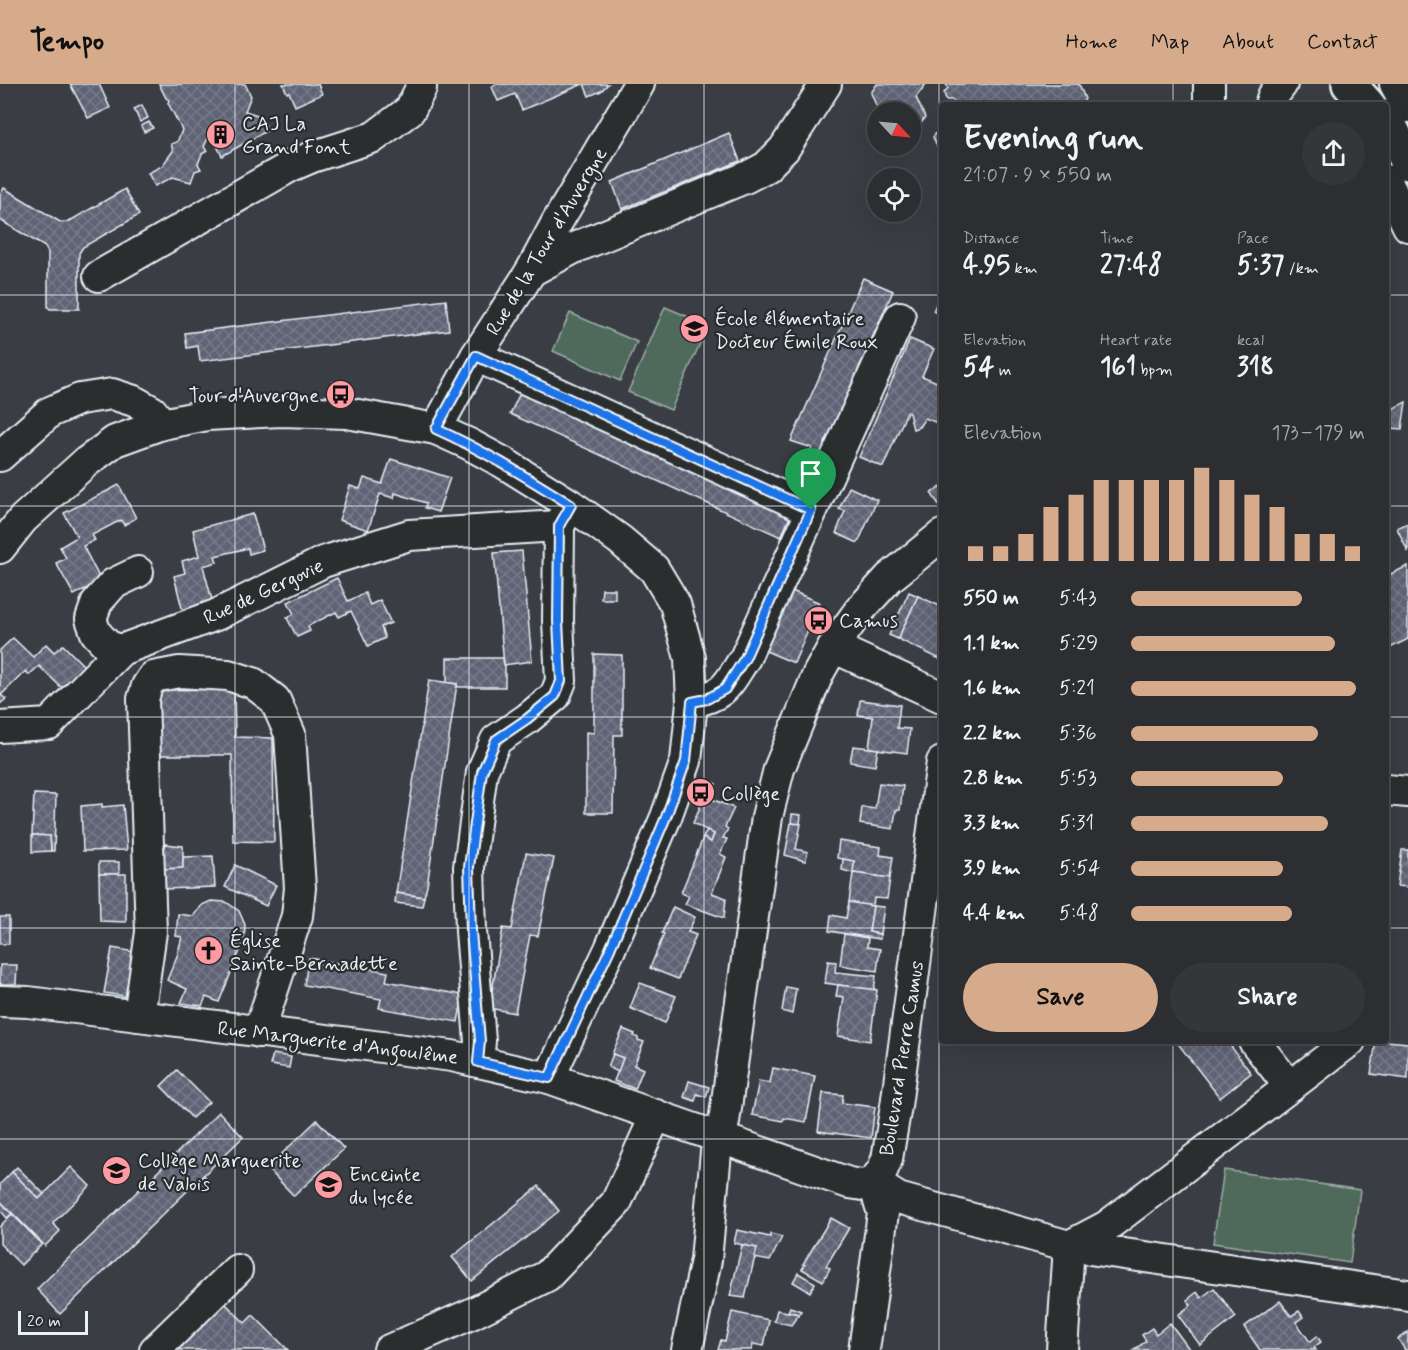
<!DOCTYPE html>
<meta charset="utf-8">
<style>
:root{--surface:#2c2e32;--page:#34363a;--text:#f1f3f6;--muted:#a6a8ac;--line:#484a4d;--accent:#d6ab8b}
body{margin:0;font-family:Mynerve,sans-serif;background:var(--page);color:var(--text);height:100vh;display:flex;flex-direction:column;font-size:22px;white-space:nowrap}
*{box-sizing:border-box;margin:0}
p{font-size:20px;color:var(--muted)}
.icon{flex:none;width:33px;height:33px;fill:none;stroke:currentColor;stroke-width:2;stroke-linecap:round;stroke-linejoin:round}
.map{position:relative;flex:1;overflow:hidden}
.side{position:absolute;left:939px;top:18px;width:450px;height:942px;display:flex;flex-direction:column;background:var(--surface);border-radius:6px;box-shadow:0 6px 24px #0002,0 0 0 2px var(--line)}
.side>*{flex:none}
.needle{width:39px;rotate:116deg}
.controls{position:absolute;left:867px;top:18px;display:grid;gap:12px}
.controls a{display:grid;place-items:center;width:54px;height:54px;border-radius:50%;background:var(--surface);box-shadow:0 6px 24px #0002,0 0 0 2px var(--line);font-size:30px}
.scale{position:absolute;left:18px;bottom:15px;width:70px;box-sizing:border-box;padding-left:6px;border:3px solid #e8f1f8;border-top:0;font-size:16px;line-height:21px;white-space:nowrap;color:#e8f1f8;-webkit-text-stroke:4px #2a2d2e;paint-order:stroke}
.pin{position:absolute;display:grid;place-items:center;width:51px;height:51px;color:#fff;margin:-62px -26px;border-radius:50% 50% 50% 0;rotate:-45deg;box-shadow:0 0 6px #0007}
.pin .icon{rotate:45deg}
.round{display:grid;place-items:center;flex:none;width:63px;height:63px;border-radius:32px;background:var(--page)}
.overview{display:flex;align-items:center;justify-content:space-between;height:102px;padding:0 24px}
h1{font-size:33px;font-weight:700;line-height:45px}
.stats{display:grid;grid-template-columns:repeat(3,1fr);gap:9px;height:102px;padding:6px 24px}
.stats div{display:grid;align-content:center}
.stats b{font-size:26px;font-weight:700}
.stats small{font-size:16px;font-weight:400}
.stats p{font-size:16px}
.chart{height:168px;padding:12px 24px}
.chart p{display:flex;justify-content:space-between}
.chart svg{width:100%;height:108px;margin-top:6px;stroke:var(--accent);stroke-width:6}
.cta{display:flex;gap:12px;margin-top:auto;padding:12px 24px}
.cta a{flex:1;height:69px;border-radius:36px;background:var(--accent);color:#111;font-size:24px;font-weight:700;line-height:69px;text-align:center}
.cta a+a{background:var(--page);color:var(--text)}
ul{padding:0 24px;list-style:none;font-size:20px}
li{display:grid;grid-template-columns:96px 72px 1fr;align-items:center;height:45px}
li i{height:15px;border-radius:8px;background:var(--accent)}
header{display:flex;align-items:center;gap:36px;box-sizing:border-box;height:84px;padding:0 30px;background:var(--accent);color:#111}
header strong{font-size:28px}
nav{display:flex;gap:33px;margin-inline-start:auto;font-size:21px}
.map>svg:first-child{display:block}
</style>
<header>
<strong>Tempo</strong>
<nav><a>Home</a><a>Map</a><a>About</a><a>Contact</a></nav>
</header>
<div class="map">
<svg width="1408" height="1266" viewBox="0 0 1408 1266">
<defs>
<pattern id="building-cross-hatch" width="8" height="8" patternUnits="userSpaceOnUse" patternTransform="scale(1.5)"><rect width="8" height="8" fill="#5f6375"/><path d="M0 0l8 8M0 8l8-8" fill="none" stroke="#767a89"/></pattern>
</defs>
<rect width="100%" height="100%" fill="#3a3d43"/>
<filter id="ink" filterUnits="userSpaceOnUse"><feTurbulence type="fractalNoise" baseFrequency=".0167" numOctaves="2"/><feDisplacementMap in="SourceGraphic" scale="12" xChannelSelector="R" yChannelSelector="G"/><feConvolveMatrix kernelMatrix="1 2 1 2 8 2 1 2 1" color-interpolation-filters="sRGB"/></filter>
<g filter="url(#ink)">
<g fill="#506b5a" stroke="#9caea9" stroke-width="1.5">
<polygon points="665,223 708,241 671,326 628,308"/>
<polygon points="570,229 637,258 620,297 553,267"/>
<polygon points="1224,1086 1360,1106 1350,1179 1213,1159"/>
</g>
<g fill="url(#building-cross-hatch)" stroke="#e8f1f8" stroke-width="1.5">
<polygon points="70,0 99,0 110,24 88,34"/>
<polygon points="159,0 245,0 251,12 245,27 261,32 268,46 222,72 217,62 219,54 214,57 208,54 204,63 207,67 202,70 198,80 201,85 195,87 191,98 173,93 155,102 148,89 162,82 173,67 171,60 177,58 182,46 168,19 169,16 166,14"/>
<polygon points="283,0 318,0 322,10 295,22 289,8 287,9"/>
<polygon points="495,0 583,0 522,26 515,10 498,17 492,3"/>
<polygon points="584,0 608,0 601,7 589,12"/>
<polygon points="877,0 926,0 916,13 925,34 910,54 910,28 879,28 871,9"/>
<polygon points="946,0 1079,0 1085,15 1081,21 955,21 953,16 946,16 944,9 948,4"/>
<polygon points="142,21 148,34 140,38 134,25"/>
<polygon points="149,38 153,44 144,48 141,42"/>
<polygon points="942,42 942,75 933,53"/>
<polygon points="729,49 740,77 622,125 612,98"/>
<polygon points="4,104 60,138 68,138 125,105 139,131 83,163 79,169 79,225 50,225 48,223 48,169 45,163 0,136 0,111"/>
<polygon points="863,194 893,207 827,356 832,358 814,398 800,392 812,364 791,357"/>
<polygon points="942,207 942,231 933,227"/>
<polygon points="446,216 449,246 200,277 198,262 187,264 185,249"/>
<polygon points="910,255 934,265 922,292 942,300 942,341 925,334 919,343 913,345 909,329 907,328 883,383 859,373"/>
<polygon points="333,298 350,300 349,308 332,306"/>
<polygon points="521,307 792,428 781,453 510,330"/>
<polygon points="1406,318 1402,345 1389,344 1392,325"/>
<polygon points="391,375 450,394 438,428 425,424 426,419 395,409 394,414 380,410 368,446 339,436 350,402 360,405 364,394 382,400"/>
<polygon points="119,401 136,434 124,441 121,436 92,451 95,456 83,462 101,497 74,511 56,479 66,474 60,463 77,453 64,429"/>
<polygon points="942,402 942,425 931,409"/>
<polygon points="849,403 877,416 858,459 836,449 845,427 839,425"/>
<polygon points="253,430 263,466 249,470 248,464 215,472 217,478 203,482 213,520 183,528 174,492 185,489 182,477 199,472 193,446"/>
<polygon points="1408,439 1408,468 1397,444"/>
<polygon points="522,467 532,577 504,581 494,469"/>
<polygon points="1408,482 1408,555 1386,566 1386,492"/>
<polygon points="337,494 348,517 365,509 370,521 380,516 391,539 381,543 385,554 368,562 351,527 339,533 336,528 308,542 310,547 297,553 287,534 294,530 288,518"/>
<polygon points="602,505 615,505 615,515 601,515"/>
<polygon points="792,507 820,519 794,579 766,567"/>
<polygon points="909,508 918,512 898,555 889,551"/>
<polygon points="918,512 942,523 942,576 898,555"/>
<polygon points="13,554 33,573 46,560 54,568 63,561 88,586 66,608 39,582 29,591 26,587 1,611 6,615 0,620 0,566"/>
<polygon points="594,570 622,571 622,651 614,651 613,729 586,729 586,648 594,649"/>
<polygon points="447,574 503,574 504,581 505,581 505,603 457,603 457,600 447,599"/>
<polygon points="429,596 457,600 427,802 424,813 396,809"/>
<polygon points="234,605 235,653 273,654 274,758 233,757 232,671 156,671 155,606"/>
<polygon points="860,616 900,621 897,644 910,645 907,669 869,664 873,633 858,631"/>
<polygon points="853,662 878,665 875,682 850,678"/>
<polygon points="711,698 716,700 709,714 734,724 725,743 728,745 723,754 727,755 720,770 726,773 712,809 726,814 724,834 685,820 689,812 681,809 703,754 711,758 714,750 693,739"/>
<polygon points="879,699 903,702 900,726 896,726 893,745 860,740 862,723 875,725"/>
<polygon points="34,710 56,711 54,767 51,767 50,752 32,751"/>
<polygon points="102,720 102,723 123,721 127,766 83,767 81,722"/>
<polygon points="792,730 801,731 800,740 791,739"/>
<polygon points="791,739 801,740 796,765 808,768 805,777 785,771"/>
<polygon points="707,746 714,750 711,758 703,754"/>
<polygon points="32,751 50,752 51,767 32,768"/>
<polygon points="839,757 881,763 880,771 893,773 890,794 853,789 854,777 837,774"/>
<polygon points="165,760 183,762 183,784 162,785"/>
<polygon points="1402,766 1408,766 1408,803 1397,802"/>
<polygon points="526,769 554,774 538,852 530,851 515,929 489,924 503,844 512,845"/>
<polygon points="213,772 215,803 164,805 163,785 183,784 183,773"/>
<polygon points="843,775 854,777 853,789 842,786"/>
<rect x="99" y="778" width="20" height="12"/>
<polygon points="235,781 276,801 266,822 225,803"/>
<polygon points="853,789 890,794 887,815 874,814 873,822 849,818"/>
<polygon points="99,790 126,790 126,838 100,837"/>
<polygon points="396,809 424,813 422,822 395,819"/>
<polygon points="211,817 226,818 239,827 245,841 244,857 219,918 206,913 202,922 181,919 187,905 167,896 177,872 182,853 176,852 178,830 193,832 202,821"/>
<polygon points="849,818 873,822 869,848 880,850 880,855 829,847 831,831 846,834"/>
<polygon points="873,822 884,823 880,850 869,848"/>
<polygon points="673,823 695,833 688,848 696,851 678,895 650,884 664,850 662,849"/>
<rect x="0" y="833" width="9" height="27"/>
<polygon points="844,850 868,854 867,863 880,865 877,887 840,881"/>
<polygon points="112,864 136,868 130,913 104,909"/>
<polygon points="309,874 388,888 386,897 463,911 458,938 379,924 381,915 304,901"/>
<polygon points="828,877 836,878 835,888 876,892 874,906 825,899"/>
<polygon points="0,881 17,881 16,900 0,900"/>
<polygon points="640,899 676,912 665,939 630,924"/>
<polygon points="838,901 877,906 870,957 838,952 844,913 836,912"/>
<polygon points="786,903 796,905 792,930 782,927"/>
<polygon points="623,945 635,950 634,952 638,954 638,956 644,958 634,981 643,985 635,1005 614,997 623,974 612,970"/>
<polygon points="1176,957 1227,957 1251,989 1220,1014"/>
<polygon points="1376,957 1386,957 1408,959 1408,995 1371,990"/>
<polygon points="273,970 291,973 289,984 270,981"/>
<polygon points="613,970 623,974 618,988 608,983"/>
<polygon points="773,984 815,992 806,1038 784,1034 783,1037 752,1031 759,997 770,999"/>
<polygon points="177,986 209,1018 192,1034 161,1002"/>
<polygon points="689,997 709,1003 706,1013 697,1010 695,1017 684,1013"/>
<polygon points="823,1009 843,1011 842,1019 875,1023 871,1054 818,1047"/>
<polygon points="219,1028 243,1053 60,1230 37,1205"/>
<polygon points="317,1036 344,1065 294,1112 267,1084"/>
<polygon points="17,1083 44,1110 39,1115 12,1088"/>
<polygon points="71,1083 90,1102 53,1139 60,1147 45,1162 0,1117 0,1100 12,1088 39,1115"/>
<polygon points="204,1091 209,1098 205,1102 199,1096"/>
<polygon points="539,1102 559,1127 472,1197 452,1173"/>
<polygon points="0,1117 12,1130 7,1134 0,1126"/>
<polygon points="12,1130 42,1160 21,1181 0,1160 0,1142"/>
<polygon points="831,1134 849,1144 826,1182 830,1184 823,1197 802,1185 805,1181 803,1180"/>
<polygon points="737,1146 770,1153 770,1150 782,1153 770,1177 754,1174 757,1164 734,1159"/>
<polygon points="742,1161 757,1164 745,1214 730,1212"/>
<polygon points="798,1189 815,1199 810,1208 793,1198"/>
<polygon points="1214,1204 1236,1233 1200,1261 1178,1231 1191,1221 1187,1216 1197,1208 1201,1214"/>
<polygon points="220,1214 245,1239 253,1231 288,1266 166,1266"/>
<polygon points="1280,1217 1291,1232 1299,1227 1303,1233 1296,1238 1310,1258 1317,1252 1321,1258 1314,1263 1316,1266 1260,1266 1244,1243"/>
<polygon points="790,1223 801,1227 799,1230 788,1228"/>
<polygon points="777,1226 799,1230 791,1241 774,1237"/>
<polygon points="732,1228 769,1236 764,1262 753,1260 752,1266 718,1266 721,1256 725,1257"/>
<polygon points="1170,1239 1190,1266 1134,1266 1146,1257 1142,1251 1152,1244 1156,1250"/>
<polygon points="1408,1248 1408,1266 1405,1266 1398,1255"/>
</g>
<g fill="none" stroke-linecap="round" stroke-linejoin="round">
<defs>
<g id="minor">
<polyline points="1209,0 1209,21"/>
<polyline points="1395,0 1408,23"/>
<polyline points="1270,21 1273,12 1282,0"/>
<polyline points="1386,96 1408,142"/>
<polyline points="531,187 574,164 747,93 766,83 784,65 826,0"/>
<polyline points="99,192 291,82 312,73 374,53 410,26 421,4 421,0"/>
<polyline points="476,272 811,426"/>
<polyline points="436,345 476,272 531,187 556,140 639,0"/>
<polyline points="0,372 50,328 80,315 112,310 134,317 152,327 162,340"/>
<polyline points="0,464 23,435 85,379 115,357 162,340 207,331 281,327 347,329 436,345 469,360 504,379 571,421 620,456 654,485 675,520 690,574 692,618 686,677 666,733 610,865 549,994"/>
<polyline points="833,563 942,613"/>
<polyline points="121,566 108,562 96,549 91,535 97,518 113,500 138,488"/>
<path d="M692 618C726 611 727 601 745 574L900 233"/>
<polyline points="0,643 49,640 121,566 216,531 323,478 409,451 559,442"/>
<polyline points="1386,706 1408,708"/>
<polyline points="0,917 28,918 452,972 549,994 849,1099 863,1101 873,1098 898,1114 1069,1162 1062,1266"/>
<polyline points="139,932 151,848 143,615 147,602 153,593 179,588 228,591 253,599 275,616 290,650 300,804 297,832 259,948"/>
<polyline points="1254,957 1290,1003"/>
<polyline points="1350,957 1107,1142 1069,1162 1408,1211"/>
<polyline points="478,978 480,957 471,847 469,783 482,688 496,656 527,635 555,612 561,597 558,537 559,442 568,426"/>
<polyline points="155,1266 237,1186"/>
<polyline points="389,1266 471,1230 547,1192 616,1119 656,1031"/>
<polyline points="687,1266 706,1176 716,1068 724,1038 767,733 779,685 818,590 833,563 859,527 889,494 942,451"/>
<polyline points="864,1266 883,1129 873,1098 882,1087 887,1075 896,1022 942,678"/>
</g>
<g id="major">
<polyline points="1349,0 1368,21"/>
<polyline points="1386,33 1408,79"/>
</g>
</defs>
<use href="#minor" stroke="#e8f1f8" stroke-width="34"/>
<use href="#major" stroke="#e8f1f8" stroke-width="38"/>
<use href="#minor" stroke="#2a2d2e" stroke-width="30"/>
<use href="#major" stroke="#2a2d2e" stroke-width="33"/>
</g>
</g>
<g fill="none" stroke-linecap="round" stroke-linejoin="round" filter="url(#ink)">
<defs>
<path id="route" d="M476 272 811 426 745 574 725 605 707 615 692 618 686 677 666 733 610 865 549 994 478 978 480 957 471 847 469 783 482 688 496 656 527 635 555 612 561 597 558 537 559 442 571 421C526 393 485 367 436 345Z"/>
</defs>
<use href="#route" stroke="#fff" stroke-width="12"/>
<use href="#route" stroke="#1a73e8" stroke-width="8"/>
</g>
<path fill="none" stroke="#e8f1f8" stroke-width="1.5" stroke-opacity="0.55" d="M235 0V1266M469 0V1266M704 0V1266M939 0V1266M1173 0V21M0 211H942M1386 211H1408M0 422H942M1386 422H1408M0 633H942M1386 633H1408M0 844H942M1386 844H1408M1173 957V1266M0 1055H1408"/>
<defs>
<symbol id="building-disc" viewBox="-11 -11 22 22"><circle r="9.5" fill="#ff9aa2" stroke="#2a2d2e"/><path d="M-4-6H4V6H1V3H-1V6H-4ZM-2.5-4.3h1.7v1.8h-1.7ZM.8-4.3h1.7v1.8H.8ZM-2.5-1h1.7V.8h-1.7ZM.8-1h1.7V.8H.8Z" fill="#111"/></symbol>
<symbol id="school-disc" viewBox="-11 -11 22 22"><circle r="9.5" fill="#ff9aa2" stroke="#2a2d2e"/><path d="M0-5L7-2L0 1L-7-2ZM-4 1L0 2.5L4 1V4Q0 6-4 4Z" fill="#111"/></symbol>
<symbol id="bus-disc" viewBox="-11 -11 22 22"><circle r="9.5" fill="#ff9aa2" stroke="#2a2d2e"/><path d="M-5-6H5V4H4V6H2V4H-2V6H-4V4H-5ZM-3.5-4V0h7V-4ZM-3.5 1.2v1.5H-2V1.2ZM2 1.2v1.5H3.5V1.2Z" fill="#111"/></symbol>
<symbol id="church-disc" viewBox="-11 -11 22 22"><circle r="9.5" fill="#ff9aa2" stroke="#2a2d2e"/><path d="M-1.2-6h2.4v3.5h3.3v2.4h-3.3V6h-2.4V-.1h-3.3v-2.4h3.3Z" fill="#111"/></symbol>
</defs>
<g fill-rule="evenodd">
<use href="#building-disc" x="204" y="34" width="33" height="33"/>
<use href="#school-disc" x="678" y="228" width="33" height="33"/>
<use href="#bus-disc" x="324" y="294" width="33" height="33"/>
<use href="#bus-disc" x="802" y="520" width="33" height="33"/>
<use href="#bus-disc" x="684" y="692" width="33" height="33"/>
<use href="#church-disc" x="192" y="850" width="33" height="33"/>
<use href="#school-disc" x="100" y="1070" width="33" height="33"/>
<use href="#school-disc" x="312" y="1084" width="33" height="33"/>
</g>
<g text-anchor="middle" stroke-width="4.5" stroke-linejoin="round" paint-order="stroke">
<g font-size="20" fill="#e8f1f8" stroke="#2a2d2e" text-anchor="start">
<text x="242" y="46">CAJ La<tspan x="242" dy="23">Grand Font</tspan></text>
<text x="715" y="241">École élémentaire<tspan x="715" dy="23">Docteur Émile Roux</tspan></text>
<text x="319" y="318" text-anchor="end">Tour d'Auvergne</text>
<text x="839" y="543">Camus</text>
<text x="721" y="716">Collège</text>
<text x="230" y="863">Église<tspan x="230" dy="23">Sainte-Bernadette</tspan></text>
<text x="138" y="1083">Collège Marguerite<tspan x="138" dy="23">de Valois</tspan></text>
<text x="349" y="1097">Enceinte<tspan x="349" dy="23">du lycée</tspan></text>
</g>
<g font-size="20" fill="#e8f1f8" stroke="#2a2d2e">
<text transform="translate(546 157) rotate(-59)" y="7">Rue de la Tour d'Auvergne</text>
<text transform="translate(263 507) rotate(-25)" y="7">Rue de Gergovie</text>
<text transform="translate(338 958) rotate(7)" y="7">Rue Marguerite d'Angoulême</text>
<text transform="translate(901 974) rotate(-81)" y="7">Boulevard Pierre Camus</text>
</g>
</g>
</svg>
<div class="controls">
<a><svg class="needle" viewBox="-14 -14 28 28"><path d="M0-13l5 13h-10z" fill="#e53935"/><path d="M0 13l5-13h-10z" fill="#a6a8ac"/></svg></a>
<a><svg class="icon" aria-label="locate" viewBox="0 0 24 24"><circle cx="12" cy="12" r="6"/><path d="M12 2v4M12 18v4M2 12h4M18 12h4"/></svg></a>
</div>
<div class="scale">20 m</div>
<div class="pin" style="left:811px;top:426px;background:#1e9e55"><svg class="icon" aria-label="arrive" viewBox="0 0 24 24"><path d="M6 21V4h12l-3 4 3 4H6"/></svg></div>
<section class="side">
<div class="overview"><div><h1>Evening run</h1><p>21:07 · 9 × 550 m</p></div><a class="round"><svg class="icon" aria-label="share" viewBox="0 0 24 24"><path d="M12 15V3M7 8l5-5 5 5M5 13v7h14v-7"/></svg></a></div>
<div class="stats">
<div><p>Distance</p><b>4.95<small> km</small></b></div>
<div><p>Time</p><b>27:48</b></div>
<div><p>Pace</p><b>5:37<small> /km</small></b></div>
</div>
<div class="stats">
<div><p>Elevation</p><b>54<small> m</small></b></div>
<div><p>Heart rate</p><b>161<small> bpm</small></b></div>
<div><p>kcal</p><b>318</b></div>
</div>
<div class="chart"><p><span>Elevation</span>173–179 m</p>
<svg viewBox="0 0 160 44" preserveAspectRatio="none"><path d="M5 44V38M15 44V38M25 44V33M35 44V22M45 44V17M55 44V11M65 44V11M75 44V11M85 44V11M95 44V6M105 44V11M115 44V17M125 44V22M135 44V33M145 44V33M155 44V38"/></svg>
</div>
<ul>
<li><b>550 m</b>5:43<i style="width:73%"></i></li>
<li><b>1.1 km</b>5:29<i style="width:87%"></i></li>
<li><b>1.6 km</b>5:21<i style="width:96%"></i></li>
<li><b>2.2 km</b>5:36<i style="width:80%"></i></li>
<li><b>2.8 km</b>5:53<i style="width:65%"></i></li>
<li><b>3.3 km</b>5:31<i style="width:84%"></i></li>
<li><b>3.9 km</b>5:54<i style="width:65%"></i></li>
<li><b>4.4 km</b>5:48<i style="width:69%"></i></li>
</ul>
<div class="cta"><a>Save</a><a>Share</a></div>
</section>
</div>
